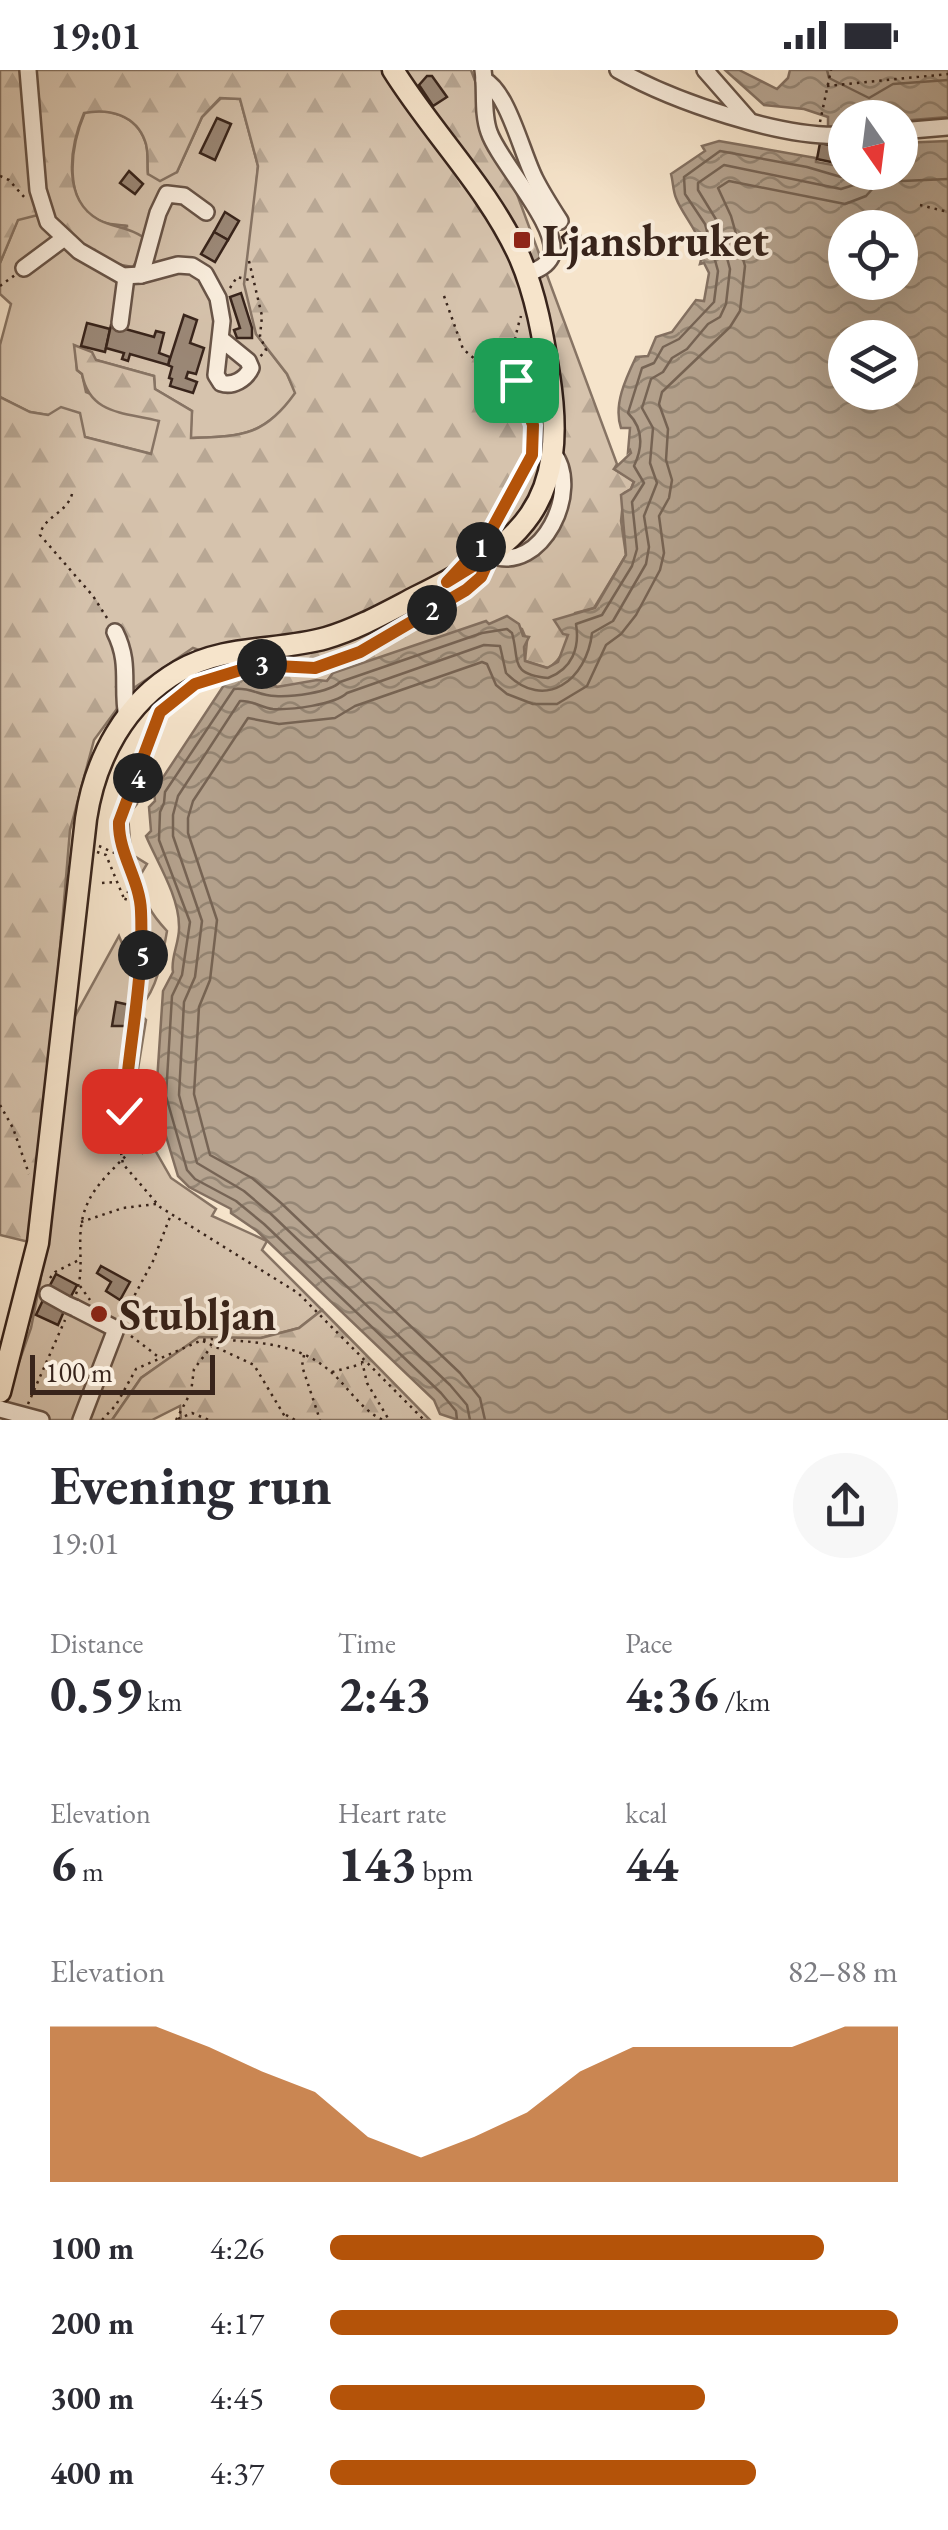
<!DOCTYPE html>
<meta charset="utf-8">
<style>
:root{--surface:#fff;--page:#f7f7f7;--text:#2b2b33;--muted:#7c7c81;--accent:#b45309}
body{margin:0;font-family:"EB Garamond",serif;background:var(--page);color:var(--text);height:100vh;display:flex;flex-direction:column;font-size:38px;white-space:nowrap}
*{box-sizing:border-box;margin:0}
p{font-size:32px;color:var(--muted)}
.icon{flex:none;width:55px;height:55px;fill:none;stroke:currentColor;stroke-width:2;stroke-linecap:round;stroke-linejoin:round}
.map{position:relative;height:1350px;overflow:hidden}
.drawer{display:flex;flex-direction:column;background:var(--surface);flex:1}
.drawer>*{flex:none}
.needle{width:65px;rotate:166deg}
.buttons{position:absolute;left:828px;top:30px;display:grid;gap:20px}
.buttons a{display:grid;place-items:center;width:90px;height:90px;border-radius:50%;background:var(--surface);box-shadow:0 10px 40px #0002;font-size:50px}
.scale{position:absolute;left:30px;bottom:25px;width:185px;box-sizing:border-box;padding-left:10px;border:5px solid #38241b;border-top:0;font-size:28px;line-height:35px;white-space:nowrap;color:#38241b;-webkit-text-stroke:8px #f9eddd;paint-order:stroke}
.pin{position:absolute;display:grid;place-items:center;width:85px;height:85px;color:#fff;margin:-42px;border-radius:20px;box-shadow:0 5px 15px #0006}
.km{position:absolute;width:50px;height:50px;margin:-25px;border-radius:50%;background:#222;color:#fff;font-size:28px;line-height:50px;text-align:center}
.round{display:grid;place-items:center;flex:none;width:105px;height:105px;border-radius:52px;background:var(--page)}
.summary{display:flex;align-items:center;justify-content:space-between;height:170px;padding:0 50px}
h1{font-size:55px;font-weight:700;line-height:75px}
.figures{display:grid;grid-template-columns:repeat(3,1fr);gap:15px;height:170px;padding:10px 50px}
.figures div{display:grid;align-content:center}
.figures b{font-size:50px;font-weight:700}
.figures small{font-size:28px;font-weight:400}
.figures p{font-size:28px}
.chart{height:280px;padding:20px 50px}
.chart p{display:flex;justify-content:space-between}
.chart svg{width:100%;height:180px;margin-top:10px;fill:var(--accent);opacity:.7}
ul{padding:0 50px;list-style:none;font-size:32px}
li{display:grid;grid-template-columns:160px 120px 1fr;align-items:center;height:75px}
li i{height:25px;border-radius:12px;background:var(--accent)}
.status{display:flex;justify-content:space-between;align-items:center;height:70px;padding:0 50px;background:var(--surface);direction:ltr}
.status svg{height:28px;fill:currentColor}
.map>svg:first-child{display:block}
</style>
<div class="status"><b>19:01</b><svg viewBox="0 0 49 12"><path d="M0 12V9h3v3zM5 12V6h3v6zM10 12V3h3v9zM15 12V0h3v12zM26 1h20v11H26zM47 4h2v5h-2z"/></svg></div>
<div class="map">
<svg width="948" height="1350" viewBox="0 0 948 1350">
<defs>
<pattern id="forest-firs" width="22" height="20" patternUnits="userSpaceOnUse" patternTransform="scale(2.5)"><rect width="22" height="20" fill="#d6c3ad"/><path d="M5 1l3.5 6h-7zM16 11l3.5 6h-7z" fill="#b8a794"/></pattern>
<pattern id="water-waves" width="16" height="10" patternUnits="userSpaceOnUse" patternTransform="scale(2.5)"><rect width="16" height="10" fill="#b5a38f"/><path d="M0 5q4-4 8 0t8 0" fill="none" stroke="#948574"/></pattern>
</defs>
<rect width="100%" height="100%" fill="#f6e4cb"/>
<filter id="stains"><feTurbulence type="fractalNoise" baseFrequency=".002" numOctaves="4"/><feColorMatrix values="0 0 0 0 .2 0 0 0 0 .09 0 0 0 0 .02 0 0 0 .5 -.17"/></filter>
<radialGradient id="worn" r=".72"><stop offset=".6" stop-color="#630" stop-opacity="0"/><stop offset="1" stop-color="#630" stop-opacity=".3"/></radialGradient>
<g fill="#d6c3ad" stroke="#877464" stroke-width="2.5">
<path d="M221 28 240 29 258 96 253 151 256 264 287 304 296 323C263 367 241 366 190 368L192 341 155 319 154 306 96 290 75 276 77 300 82 304 86 322 160 351 152 384 85 367 48 345 30 342 0 327V275L11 234 0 224V193L18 149 50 142 77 173 128 156C120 155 110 155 103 152 60 136 71 75 85 42 109 38 136 45 145 71 149 80 147 94 148 104L177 102 202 47Z"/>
<path d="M142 710 137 734 128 745 131 784 147 794 141 804C142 830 151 844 167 861 162 889 158 917 141 936 144 897 148 859 140 819 136 799 122 780 122 760 121 744 131 722 142 710Z"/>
<polygon points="119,866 134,903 128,932 146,950 137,1005 135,1045 171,1108 216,1139 212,1146 267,1171 262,1180 322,1240 299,1258 261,1268 199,1268 141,1308 112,1350 50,1350 9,1336 6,1329 31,1258 40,1213 74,948"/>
</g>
<g fill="url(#forest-firs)" stroke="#877464" stroke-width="2.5">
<path d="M0 0H471L617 394 614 399 634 411 631 419 624 423 621 451 626 485 594 538 575 543C568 564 568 586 548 598L525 591 527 571 522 559 499 551 333 603 327 611 277 617 265 612 264 591 245 596 193 578 131 620 94 670 70 760 41 1105 29 1172 0 1165V327L30 342 48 345 61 337 80 343 85 367 151 384 159 351C124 342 90 345 82 304L77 300 74 275 92 282 96 290 154 306 155 319 192 341 191 368C241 366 264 367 295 323L287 304 256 264 244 214 258 96 240 29 220 28 202 47 177 102 160 111 148 104C147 94 149 80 145 71 136 45 109 38 84 43 70 76 61 129 99 150 114 158 127 156 143 167V180L133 197C96 193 74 169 50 142L18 150 0 193Z"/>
<polygon points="322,1240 430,1350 181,1350 180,1336 152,1350 112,1350 141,1308 199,1267 261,1268 299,1258"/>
</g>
<g fill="url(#water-waves)" stroke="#837061" stroke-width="2.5" fill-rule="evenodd">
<polygon points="725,0 739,0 777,19 788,8 790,0 948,0 948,47 900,51 900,48 845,48 845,56 828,57 828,47 804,39 764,35"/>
<path d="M719 71 816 88V92L845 97V102H900V73L948 71V1350H458L440 1344 434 1330 257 1161 231 1143V1139L189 1117 178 1106 159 1043 156 1027 163 921 173 902C170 888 180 872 179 856 179 826 157 792 146 766L151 761 149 737 155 731 153 711 160 712 228 609 257 608 277 617 317 610 327 611 333 603 486 551 489 554 507 546 519 554 523 566 529 567 524 577 525 591 547 598 558 592 568 565 563 564 554 550 595 538 626 485 621 425 631 419 634 412 614 399 631 383 630 380 628 382 630 358H621C613 335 626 308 636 287L648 286 656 267 672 262 696 230 704 231 709 203 704 193 700 194C708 169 685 151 676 128 673 121 673 111 671 104L705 81 702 76ZM845 158H900V212H845ZM845 268H900V322H845Z"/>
</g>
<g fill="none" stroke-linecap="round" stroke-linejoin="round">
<g stroke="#766455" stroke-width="2.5">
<polyline points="827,0 829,8 869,28 893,14 948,10"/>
<path d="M457 1350 456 1341 441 1323 264 1154 236 1131 195 1109 187 1100 166 1026 172 926 182 905 190 852 159 770 160 742 164 733 165 722 234 619C251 617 259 626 275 626 291 627 329 623 340 612L482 563 507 559 512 563C520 591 509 604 548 608 572 599 580 578 576 554L602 545 632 496 637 479 632 432 644 413 634 396C643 377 643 358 628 343L642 298 654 293 663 277 679 269 714 232 718 201 705 154 685 124 684 107 720 81 807 97 841 107 852 102"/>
<path d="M470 1350 467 1335 450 1315 271 1144 244 1121 197 1093 179 1025 184 932 195 907 202 851 173 766V745L178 726 240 631C253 630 261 638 273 639 291 640 334 635 347 623L484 575 500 576 506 603C545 643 587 609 592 563L613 551 646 494 649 477 644 446 657 413 650 393 653 358 642 338 651 309 663 302 672 288 687 279 708 254 720 247 726 234 730 199 717 151 698 120V113L724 95 841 119 857 114 866 102"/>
<polyline points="485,1350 480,1328 460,1303 281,1133 252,1108 210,1085 194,1024 199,937 210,910 217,850 188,763 188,748 193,731 248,648 279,654 335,648 355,636 482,592 487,594 496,615 507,624 533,634 557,634 587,616 606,575 621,564 636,545 660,500 664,483 659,446 669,428 672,410 666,390 668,359 659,334 662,322 730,257 740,241 745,196 731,146 718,118 729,111 845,134 866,126 883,107 902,111 948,109"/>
</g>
</g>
<g fill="#9b8877" stroke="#38241b" stroke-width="2.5">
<polygon points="427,6 432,6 447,27 433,36 419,15"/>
<polygon points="217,48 231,54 215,90 200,83"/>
<polygon points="820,73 845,78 845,95 817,89"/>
<polygon points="129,101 143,114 135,124 120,113"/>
<polygon points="225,142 239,151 228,170 214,162"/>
<polygon points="571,159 573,162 578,160 585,176 569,184 562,167"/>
<polygon points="214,162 228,170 215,192 201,184"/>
<polygon points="241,223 252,258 252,268 237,268 234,260 240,258 230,227"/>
<polygon points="184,245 197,250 190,273 204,278 196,304 188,302 186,308 197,312 193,323 170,316 172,309 169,308 172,297 168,295"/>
<polygon points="87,253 110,259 105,282 81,276"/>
<polygon points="111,255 154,267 156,261 164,263 159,283 170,287 168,295 130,284 128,291 122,289 124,283 106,278"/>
<polygon points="116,932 134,936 129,956 112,956"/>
<polygon points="101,1196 130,1212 120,1230 106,1221 111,1212 97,1203"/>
<polygon points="56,1204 77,1215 69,1230 48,1219"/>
<polygon points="43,1230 65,1239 58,1255 36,1245"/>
</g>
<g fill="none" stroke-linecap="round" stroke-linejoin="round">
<defs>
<g id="minor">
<path d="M28 0 38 120 48 152 79 181 123 206 141 205 178 195 192 196 205 204 218 228 222 251 216 305 221 313C233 317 246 309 251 298L248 291 221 269"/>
<path d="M483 0C486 20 482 43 489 62 499 92 562 158 551 187 546 197 536 200 526 205"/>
<path d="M618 0C673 31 782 69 845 65"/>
<polyline points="705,0 748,49"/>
<path d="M484 10C508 22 522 84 535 109 542 123 551 137 560 151"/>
<polyline points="900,61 948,57"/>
<polyline points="24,198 63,169"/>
<polyline points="141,205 158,143 167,124 184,126 206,142"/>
<polyline points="120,253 126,207"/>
<path d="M491 485C542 505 582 419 553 383"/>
<path d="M115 562C131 594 121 615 127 648"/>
<polyline points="48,1224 66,1234"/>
<polyline points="75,1238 116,1259 81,1350"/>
<polyline points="0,1339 41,1350"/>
</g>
<path id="major" d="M0 1322 38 1173 86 749C95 689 125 632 179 601 226 574 276 582 326 568 357 559 387 542 416 527 524 474 569 433 549 305 543 266 536 225 520 188 489 119 433 64 393 0"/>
</defs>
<use href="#minor" stroke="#685447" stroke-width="20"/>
<use href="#major" stroke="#38241b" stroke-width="25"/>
<g stroke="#38241b" stroke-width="2.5" stroke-dasharray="2.5 5" stroke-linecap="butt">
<polyline points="827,16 948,4"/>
<polyline points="820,52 831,0"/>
<polyline points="0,106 9,110 25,128"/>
<polyline points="920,135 948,142"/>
<polyline points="249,191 262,246 260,266 266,280 259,288"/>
<polyline points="0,216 15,205"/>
<polyline points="230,218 237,207 249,210"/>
<polyline points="444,226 463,279 496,307 516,317"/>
<path d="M72 424C67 443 43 447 40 465L93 526 107 548"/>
<path d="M494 459C507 433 530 402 534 374 537 345 523 337 517 315 510 292 514 268 521 246"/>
<path d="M274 594C287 596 301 600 314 598 352 592 428 546 462 523"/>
<polyline points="242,599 203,609 163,638 119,752 120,771 140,825 143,889 125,1023 121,1083 123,1094 160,1137 298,1223 424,1350"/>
<polyline points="222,606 265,607"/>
<polyline points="99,776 124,787"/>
<polyline points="97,782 106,785 125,831 133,806"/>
<polyline points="102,813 115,812"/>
<polyline points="129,933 136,906 140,905"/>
<polyline points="0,1035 13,1058 29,1104"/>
<polyline points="137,1076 145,1086"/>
<polyline points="81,1152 123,1138 156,1134"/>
<polyline points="50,1208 55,1202 81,1189"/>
<polyline points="80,1216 90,1230"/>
<path d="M76 1224C85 1199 77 1176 82 1151 89 1112 122 1096 142 1066"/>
<polyline points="124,1245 153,1191 170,1147"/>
<polyline points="131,1266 160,1288"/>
<polyline points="203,1271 254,1295 287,1350"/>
<polyline points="304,1285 302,1296 320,1350"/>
<polyline points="362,1291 367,1313 389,1350"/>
<polyline points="332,1302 362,1294"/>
<polyline points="28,1334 65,1250"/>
<polyline points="286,1345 295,1350"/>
<polyline points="178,1349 192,1343 209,1350"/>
<path d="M102 1350 116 1335 136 1299 202 1270 211 1269C254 1272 298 1272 331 1302 349 1318 361 1340 383 1350"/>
<polyline points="176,1350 191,1322 194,1299 211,1277"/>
</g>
<use href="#minor" stroke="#f9eddd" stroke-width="15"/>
<use href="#major" stroke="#f6e4cb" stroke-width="20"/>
<defs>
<polyline id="minor-bridge" points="66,1234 75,1238"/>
</defs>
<use href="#minor-bridge" stroke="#685447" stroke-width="20" stroke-linecap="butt"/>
<use href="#minor-bridge" stroke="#f9eddd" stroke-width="15"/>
</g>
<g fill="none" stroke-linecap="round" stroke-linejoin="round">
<defs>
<path id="route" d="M124 1041C129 974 144 909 141 841 140 810 118 783 119 752L160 642 195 614 257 595 315 598 360 582 466 520 481 507 491 485 447 512 486 470 532 385 533 355 516 310"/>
</defs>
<use href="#route" stroke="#fff" stroke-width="20"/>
<use href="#route" stroke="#b45309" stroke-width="12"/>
</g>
<g fill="#8f2418" stroke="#f9eddd" stroke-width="4">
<rect x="512" y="160" width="20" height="20" rx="5"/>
<circle cx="99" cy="1244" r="10"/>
</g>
<g text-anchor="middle" stroke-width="8" stroke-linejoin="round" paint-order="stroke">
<g font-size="45" font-weight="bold" fill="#38241b" stroke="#f9eddd" text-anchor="start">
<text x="542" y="186">Ljansbruket</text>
<text x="119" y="1260">Stubljan</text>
</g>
</g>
<rect width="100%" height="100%" filter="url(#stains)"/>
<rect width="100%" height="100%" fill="url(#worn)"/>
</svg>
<div class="buttons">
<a><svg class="needle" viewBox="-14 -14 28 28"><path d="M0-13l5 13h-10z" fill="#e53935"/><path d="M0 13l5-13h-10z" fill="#7c7c81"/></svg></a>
<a><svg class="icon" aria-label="locate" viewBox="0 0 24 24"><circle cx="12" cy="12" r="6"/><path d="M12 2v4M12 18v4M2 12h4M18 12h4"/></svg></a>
<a><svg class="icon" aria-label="layers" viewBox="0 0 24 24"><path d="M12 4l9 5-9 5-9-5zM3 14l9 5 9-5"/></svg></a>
</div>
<div class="scale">100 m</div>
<div class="pin" style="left:516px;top:310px;background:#1e9e55"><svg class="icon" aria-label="arrive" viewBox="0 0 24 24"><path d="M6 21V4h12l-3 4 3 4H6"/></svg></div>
<div class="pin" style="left:124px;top:1041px;background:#d93025"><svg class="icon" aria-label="check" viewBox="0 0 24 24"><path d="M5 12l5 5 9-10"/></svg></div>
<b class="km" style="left:481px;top:477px">1</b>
<b class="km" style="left:432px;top:540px">2</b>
<b class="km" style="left:262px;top:594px">3</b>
<b class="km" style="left:138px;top:708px">4</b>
<b class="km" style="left:143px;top:885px">5</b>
</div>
<section class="drawer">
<div class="summary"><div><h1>Evening run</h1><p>19:01</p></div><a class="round"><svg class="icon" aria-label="share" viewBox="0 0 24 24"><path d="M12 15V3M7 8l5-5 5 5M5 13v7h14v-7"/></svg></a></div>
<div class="figures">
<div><p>Distance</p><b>0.59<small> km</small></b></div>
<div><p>Time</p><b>2:43</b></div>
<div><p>Pace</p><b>4:36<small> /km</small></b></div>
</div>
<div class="figures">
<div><p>Elevation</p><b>6<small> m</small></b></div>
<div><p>Heart rate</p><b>143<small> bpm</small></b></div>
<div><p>kcal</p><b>44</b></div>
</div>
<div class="chart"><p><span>Elevation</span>82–88 m</p>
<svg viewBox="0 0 160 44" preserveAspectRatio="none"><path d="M0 44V6L10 6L20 6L30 11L40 17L50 22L60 33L70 38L80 33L90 27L100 17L110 11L120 11L130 11L140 11L150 6L160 6V44z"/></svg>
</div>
<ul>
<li><b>100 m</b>4:26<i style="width:87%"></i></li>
<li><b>200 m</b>4:17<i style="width:100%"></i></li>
<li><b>300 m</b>4:45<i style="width:66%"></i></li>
<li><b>400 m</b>4:37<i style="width:75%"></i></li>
</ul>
</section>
